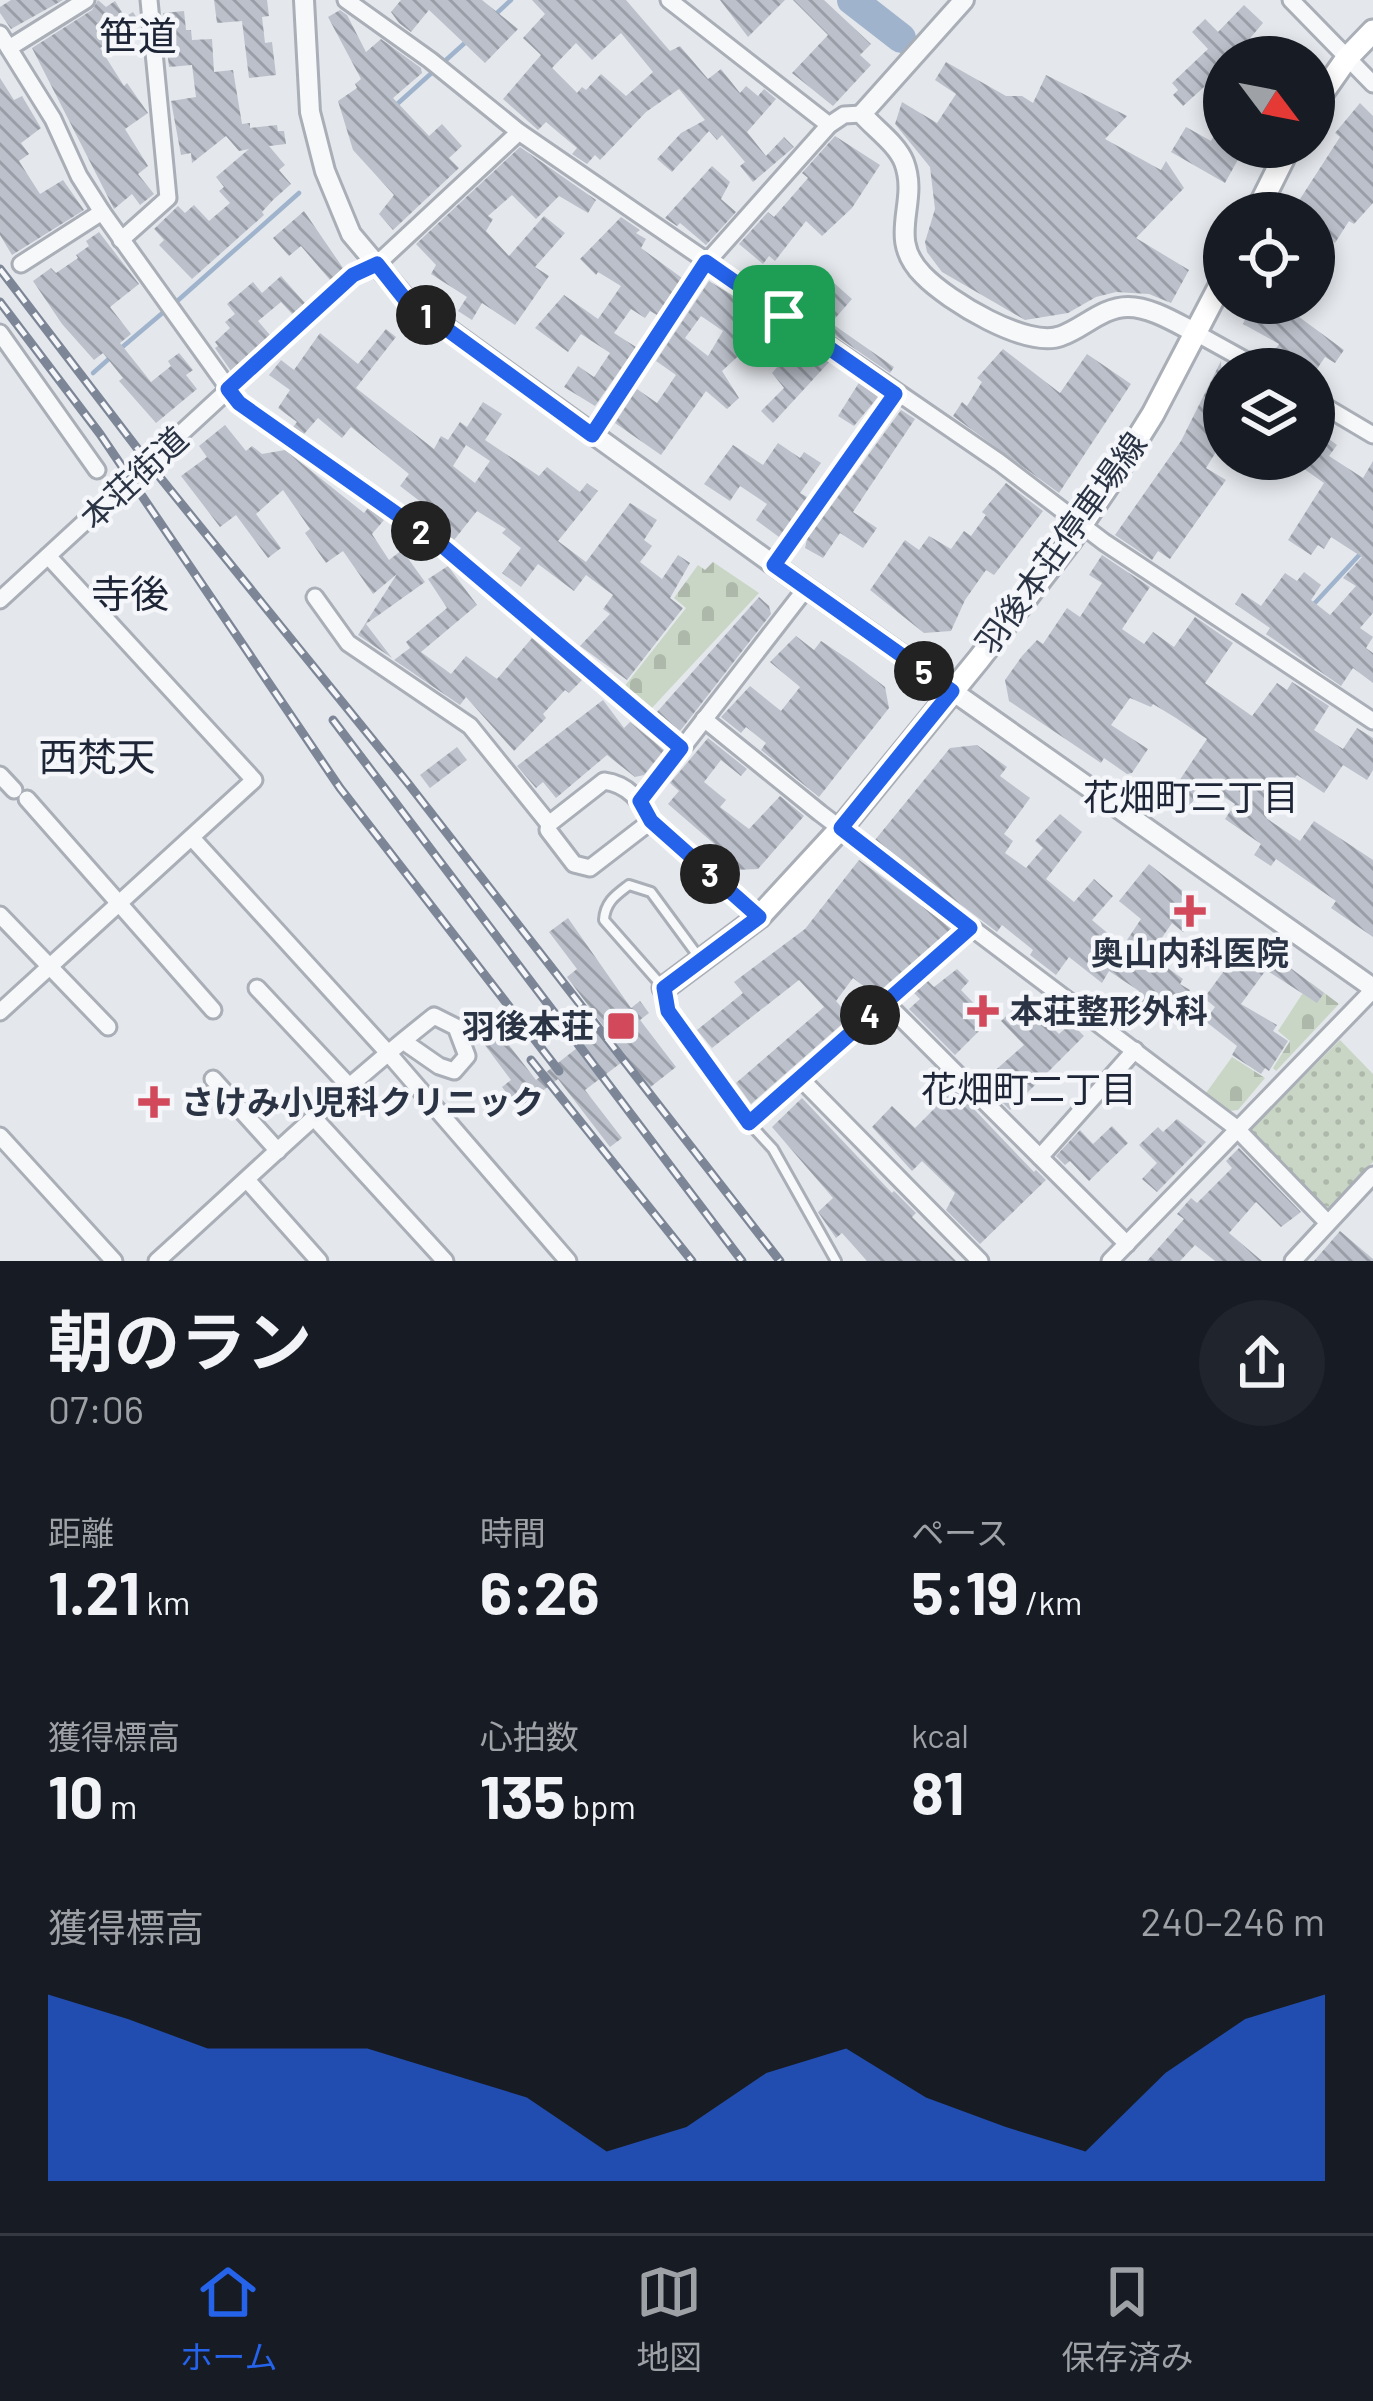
<!DOCTYPE html>
<html lang="ja">
<meta charset="utf-8">
<style>
:root{--surface:#171b24;--page:#20242c;--text:#f1f3f6;--muted:#9ea1a6;--line:#363941;--accent:#2563eb}
body{margin:0;font-family:Barlow,"Noto Sans JP",sans-serif;background:var(--page);color:var(--text);height:100vh;display:flex;flex-direction:column;font-size:45px;white-space:nowrap}
*{box-sizing:border-box;margin:0}
p{font-size:39px;color:var(--muted)}
.icon{flex:none;width:66px;height:66px;fill:none;stroke:currentColor;stroke-width:2;stroke-linecap:round;stroke-linejoin:round}
.map{position:relative;height:1261px;overflow:hidden}
.sheet{display:flex;flex-direction:column;background:var(--surface);flex:1}
.sheet>*{flex:none}
.needle{width:78px;rotate:122deg}
.controls{position:absolute;left:1203px;top:36px;display:grid;gap:24px}
.controls a{display:grid;place-items:center;width:132px;height:132px;border-radius:50%;background:var(--surface);box-shadow:0 6px 18px #0003;font-size:60px}
.pin{position:absolute;display:grid;place-items:center;width:102px;height:102px;color:#fff;margin:-51px;border-radius:24px;box-shadow:0 6px 18px #0006}
.km{position:absolute;width:60px;height:60px;margin:-30px;border-radius:50%;background:#222;color:#fff;font-size:33px;line-height:60px;text-align:center}
.round{display:grid;place-items:center;flex:none;width:126px;height:126px;border-radius:63px;background:var(--page)}
.head{display:flex;align-items:center;justify-content:space-between;height:204px;padding:0 48px}
h1{font-size:66px;font-weight:700;line-height:90px}
.figures{display:grid;grid-template-columns:repeat(3,1fr);gap:18px;height:204px;padding:12px 48px}
.figures div{display:grid;align-content:center}
.figures b{font-size:60px;font-weight:700}
.figures small{font-size:33px;font-weight:400}
.figures p{font-size:33px}
.chart{height:336px;padding:24px 48px}
.chart p{display:flex;justify-content:space-between}
.chart svg{width:100%;height:216px;margin-top:12px;fill:var(--accent);opacity:.7}
.dock{display:flex;justify-content:space-around;align-items:center;height:168px;border-top:3px solid var(--line);background:var(--surface);font-size:33px;color:var(--muted)}
.dock a{display:grid;justify-items:center;gap:6px}
.dock .active{color:var(--accent)}
.map>svg:first-child{display:block}
</style>
<div class="map">
<svg width="1373" height="1261" viewBox="0 0 1373 1261">
<defs>
<pattern id="cemetery-stones" width="16" height="16" patternUnits="userSpaceOnUse" patternTransform="scale(3)"><rect width="16" height="16" fill="#c9d6c5"/><path d="M2 7V4a2 2 0 0 1 4 0v3zM10 15v-3a2 2 0 0 1 4 0v3z" fill="#adb8ab"/></pattern>
<pattern id="park-dots" width="8" height="8" patternUnits="userSpaceOnUse" patternTransform="scale(3)"><rect width="8" height="8" fill="#c9d6c5"/><path d="M2 2h.1M6 6h.1" fill="none" stroke="#adb8ab" stroke-width="1.8" stroke-linecap="round"/></pattern>
<pattern id="building-back-hatch" width="6" height="6" patternUnits="userSpaceOnUse" patternTransform="scale(3)"><rect width="6" height="6" fill="#bbc0ca"/><path d="M-1 5l2 2M0 0l6 6M5-1l2 2" fill="none" stroke="#989da6"/></pattern>
</defs>
<rect width="100%" height="100%" fill="#e4e7ec"/>
<g fill="url(#cemetery-stones)">
<polygon points="713,562 759,593 650,710 624,687 686,608 674,598 698,565 705,570"/>
<polygon points="1310,982 1339,1004 1276,1071 1273,1068 1290,1041 1278,1031"/>
<polygon points="1232,1057 1265,1078 1238,1110 1230,1111 1206,1093"/>
</g>
<polygon fill="url(#park-dots)" points="1340,1040 1373,1074 1373,1162 1330,1207 1320,1205 1252,1140 1252,1128"/>
<g fill="none" stroke-linecap="round" stroke-linejoin="round">
<g stroke="#9fb4cc" stroke-width="4.5">
<polyline points="497,13 511,0"/>
<polyline points="395,106 467,41"/>
<polyline points="175,303 299,193"/>
<polyline points="120,349 166,310"/>
<polyline points="93,373 111,357"/>
<polyline points="1313,605 1362,552"/>
</g>
<polyline stroke="#9fb4cc" stroke-width="30" points="852,0 901,38"/>
</g>
<g fill="url(#building-back-hatch)" fill-rule="evenodd">
<polygon points="11,0 63,0 11,29 0,13 0,7"/>
<polygon points="98,0 106,7 115,1 125,17 133,12 139,21 100,48 124,86 127,83 148,113 125,129 148,166 138,174 154,194 140,205 132,194 114,209 112,205 32,48 92,10"/>
<polygon points="214,0 267,0 269,16 262,17 265,43 272,42 276,75 249,78 242,21 217,23"/>
<polygon points="401,0 482,0 518,29 485,63 429,10 411,32 399,23 391,12"/>
<path d="M532 0H626L670 51 680 46 708 79 721 69 740 93 746 86 758 96 764 89 776 99 747 132 766 156 784 137 794 147 753 182 740 166 745 162 722 135 717 140 709 131 672 172 657 159 681 133 705 120 679 89 646 112 600 160 595 155 587 164 572 154 577 148 546 122 538 130 503 99 541 55 523 38 545 14ZM621 33 653 72 626 96 601 74 586 90 582 87 577 93 552 68 576 43 592 60Z"/>
<polygon points="720,0 785,0 748,37"/>
<polygon points="793,0 824,0 871,44 860,55 871,65 833,106 792,73 828,35"/>
<polygon points="1244,5 1263,23 1234,57 1224,57 1224,89 1214,78 1183,106 1173,95 1178,90 1172,83 1208,49 1192,32 1205,19 1218,32"/>
<polygon points="340,10 347,15 366,52 381,39 421,68 422,73 393,98 429,136 442,124 462,146 449,158 459,168 393,230 379,214 394,195 353,150 338,101 357,88 355,84 361,79 328,17"/>
<polygon points="184,11 186,30 191,30 192,40 212,39 214,72 233,70 242,124 250,123 250,128 277,125 278,131 284,131 286,144 269,146 285,165 279,170 291,184 273,200 262,212 264,215 192,279 159,245 164,240 154,229 178,206 185,213 194,205 209,221 230,203 219,191 224,187 216,177 249,149 239,151 226,136 192,163 191,153 181,155 171,101 196,97 192,65 169,67 163,13"/>
<polygon points="946,62 1006,96 1022,96 1033,103 1046,75 1127,116 1105,139 1161,170 1166,161 1184,188 1136,238 1189,270 1171,303 1149,294 1116,292 1096,297 1068,313 1025,320 942,272 927,252 925,242 935,209 930,167 895,124 902,102 937,123 956,94 935,80"/>
<polygon points="0,78 14,100 22,96 41,128 21,143 29,154 19,161 40,194 63,180 84,210 12,255 0,235"/>
<polygon points="1360,103 1373,116 1373,203 1354,224 1349,221 1335,243 1326,237 1314,259 1314,213 1291,213 1340,137 1335,133"/>
<polygon points="1224,118 1224,147 1245,147 1225,183 1171,152 1186,127 1211,141"/>
<polygon points="835,136 880,165 852,208 822,236 806,221 775,261 769,256 763,264 739,244 768,212 774,217 808,178 802,173"/>
<polygon points="520,147 596,200 588,213 559,196 536,219 512,195 488,216 493,219 486,231 509,256 544,216 565,233 535,267 549,276 515,325 482,303 472,320 458,311 467,297 431,274 436,265 416,244"/>
<polygon points="712,166 730,182 721,199 736,212 706,245 680,223 677,226 665,218"/>
<polygon points="304,211 343,268 330,280 301,246 289,256 273,238"/>
<polygon points="621,217 640,230 636,233 646,239 641,248 682,278 657,315 650,311 645,318 631,309 614,333 636,347 595,406 564,387 578,366 594,377 610,353 581,334 568,352 535,328 564,295 598,319 621,286 598,272 596,275 580,259"/>
<polygon points="99,232 139,284 110,307 131,334 120,343 151,382 171,366 168,361 179,353 193,370 186,375 197,389 156,423 119,381 123,378 103,353 94,360 62,324 33,281 51,268 56,273 78,258 76,255 89,246 86,241"/>
<polygon points="281,276 305,303 292,314 281,302 258,321 270,335 231,371 215,348 218,346 215,342 230,328 225,322 235,314 227,304 253,282 262,293"/>
<polygon points="826,276 852,299 831,323 894,367 890,373 798,310"/>
<path d="M709 281 756 310 781 332 784 329 830 361 773 423 761 411 784 388 772 373 785 358 759 337 722 371 739 398 727 409 706 391 661 455 615 423 637 389 657 403 676 375 656 361ZM701 316 723 331 708 356 685 338Z"/>
<polygon points="1252,303 1280,303 1344,350 1335,363 1325,357 1317,369 1273,369 1268,360 1279,344 1243,324"/>
<path d="M386 329 396 337 356 388 434 449 441 436 448 440 460 422 467 427 483 402 502 414 485 440 539 476 547 467 580 492 587 483 598 491 558 541 586 562 630 503 657 520 644 540 652 546 640 562 662 579 678 555 690 563 670 598 683 608 627 680 580 646 610 614 603 609 613 595 586 575 574 591 538 564 521 587 502 573 521 548 502 533 506 529 477 511 454 540 423 518 430 509 400 486 409 474 351 427 342 438 318 418 304 434 293 427 297 422 278 408 290 390 269 375 281 360 294 370 320 333 358 364ZM466 445 490 461 475 483 453 466Z"/>
<polygon points="1003,349 1060,393 1087,354 1131,384 1059,493 953,416 962,402 967,406 982,382 977,378"/>
<polygon points="1221,361 1224,439 1206,468 1226,480 1170,559 1158,551 1152,560 1115,535 1181,441"/>
<polygon points="860,381 878,397 854,426 838,416"/>
<polygon points="901,410 915,419 853,512 877,528 863,548 840,533 823,558 805,548 807,539"/>
<polygon points="225,425 246,451 252,446 262,454 285,450 364,513 368,508 384,520 372,534 389,560 402,550 425,582 366,624 392,658 358,635 397,574 373,594 343,551 326,563 305,533 310,529 283,490 256,514 281,548 268,558 236,515 220,527 181,476 207,457 199,446"/>
<polygon points="1314,428 1337,445 1329,456 1363,478 1373,461 1373,613 1360,628 1373,637 1366,648 1373,653 1373,683 1353,668 1341,686 1266,634 1270,628 1235,604 1242,593 1261,606 1285,573 1297,581 1304,572 1321,585 1311,600 1330,615 1356,586 1343,578 1362,557 1331,537 1324,549 1318,545 1311,555 1288,540 1324,483 1290,459 1314,459"/>
<polygon points="778,443 800,458 804,452 821,463 800,493 807,497 779,537 756,520 767,504 740,486 730,501 704,484 733,445 763,465"/>
<polygon points="1006,483 1043,511 994,575 986,570 965,600 951,631 924,633 870,590 905,540 919,550 929,536 951,549 964,531 971,536 986,515 982,512"/>
<polygon points="1102,555 1150,587 1122,629 1144,644 1153,632 1174,647 1195,617 1233,643 1205,683 1252,716 1277,683 1287,690 1292,682 1329,706 1314,730 1343,749 1357,728 1373,738 1373,770 1367,780 1343,765 1324,793 1297,775 1266,818 1300,841 1314,821 1373,860 1373,937 1331,908 1336,901 1276,859 1271,866 1254,855 1261,844 1225,819 1235,804 1204,784 1186,812 1174,804 1184,789 1177,784 1207,739 1176,718 1153,704 1151,707 1130,698 1111,725 1148,749 1132,773 1127,774 1104,758 1101,763 1009,701 1005,680 1022,656 1037,640 1043,644 1067,608 1080,617 1102,583 1089,575"/>
<polygon points="448,566 477,605 421,652 451,674 466,656 497,679 532,638 582,680 569,693 565,690 543,714 546,718 514,751 466,697 460,705 394,660 410,648 406,642 447,608 428,579"/>
<polygon points="759,597 769,606 771,614 680,731 657,712"/>
<polygon points="796,636 814,650 821,641 854,663 885,687 889,708 819,797 761,750 766,743 746,727 741,733 721,717 750,686 781,711 800,687 770,662"/>
<polygon points="603,700 624,728 630,722 664,750 644,775 635,777 607,755 556,798 543,782 536,788 517,766"/>
<polygon points="708,738 747,769 741,776 721,760 704,782 726,800 720,807 749,829 780,796 804,816 758,869 735,870 722,859 726,854 668,804 679,791 670,783"/>
<polygon points="977,745 1007,767 1000,776 1030,798 1004,834 1013,841 1005,853 1026,868 1043,848 1035,841 1060,814 1082,832 1046,879 1074,902 1094,879 1113,896 1092,920 1123,946 1141,919 1119,901 1149,864 1194,900 1185,911 1194,918 1183,932 1172,923 1150,955 1183,979 1180,984 1190,990 1170,1019 1160,1013 1156,1020 1131,1003 1139,991 1109,971 1102,983 1069,957 1056,975 1030,955 1033,950 1002,925 997,932 875,840 950,748"/>
<polygon points="457,747 467,760 430,788 420,775"/>
<polygon points="859,860 952,928 875,995 853,978 836,1001 850,1017 751,1104 736,1083 824,1007 799,980 712,1048 697,1030 743,993 734,982 805,929"/>
<polygon points="568,918 631,1008 640,1001 649,1013 640,1020 676,1067 648,1089 626,1059 585,1090 622,1138 610,1147 558,1079 519,1109 502,1087 511,1080 484,1044 499,1032 536,1080 604,1027 567,977 577,969 549,932"/>
<polygon points="1249,937 1324,993 1317,1003 1266,970 1241,1004 1277,1025 1273,1031 1288,1041 1269,1071 1265,1068 1261,1074 1232,1055 1237,1046 1205,1021 1215,1007 1204,998"/>
<polygon points="957,969 969,981 961,990 990,1020 955,1055 909,1009 920,999 914,993 928,981 934,987"/>
<polygon points="1024,999 1059,1034 1071,1023 1084,1036 1010,1110 982,1082 1024,1045 1001,1021"/>
<polygon points="949,1083 1034,1172 1036,1170 1046,1180 980,1244 946,1210 955,1193 922,1161 912,1171 872,1127 892,1106 915,1128 935,1108 930,1103"/>
<polygon points="802,1098 892,1193 894,1191 916,1213 912,1217 956,1261 867,1261 842,1233 836,1238 818,1212 833,1198 772,1127"/>
<polygon points="1177,1119 1206,1142 1157,1192 1142,1179 1157,1163 1139,1145 1158,1127 1163,1132"/>
<polygon points="1112,1126 1128,1143 1089,1181 1070,1161 1065,1165 1056,1156 1080,1130 1093,1144"/>
<polygon points="1239,1148 1301,1212 1281,1227 1256,1202 1229,1233 1262,1261 1215,1261 1195,1245 1180,1261 1147,1261 1184,1219 1177,1214 1191,1198 1197,1203 1232,1168 1226,1161"/>
<polygon points="1340,1231 1373,1259 1373,1261 1314,1261"/>
</g>
<g fill="none" stroke-linecap="round" stroke-linejoin="round">
<defs>
<g id="service">
<path d="M663 987 604 920C605 902 616 895 629 885L651 892 701 960"/>
<polyline points="750,1124 773,1149 836,1261"/>
</g>
<g id="minor">
<polyline points="346,0 430,60 519,132 999,462 1104,542 1373,721"/>
<polyline points="669,0 829,125"/>
<polyline points="1291,0 1373,84"/>
<polyline points="0,34 53,119 79,176 102,212 239,403 445,548 681,748"/>
<polyline points="9,48 86,0"/>
<polyline points="121,240 168,198 149,0"/>
<polyline points="21,264 102,212"/>
<polyline points="0,333 97,470"/>
<polyline points="1196,333 1261,369"/>
<polyline points="1314,400 1373,435"/>
<polyline points="592,435 707,262 829,125 844,115 862,114"/>
<polyline points="774,565 895,394"/>
<polyline points="315,597 348,643 470,726 549,824 548,830 574,864 590,868 651,821"/>
<polyline points="0,600 353,275 377,264 519,132"/>
<polyline points="704,719 820,813 1235,1127 1327,1222"/>
<polyline points="0,775 14,790"/>
<polyline points="27,799 213,1010"/>
<polyline points="641,801 807,587"/>
<path d="M549 824 604 781C628 784 641 801 651 821L759 917"/>
<polyline points="192,838 389,1054 568,1261"/>
<polyline points="0,915 108,1027"/>
<polyline points="257,988 350,1087"/>
<polyline points="664,988 668,1011 749,1122 970,928"/>
<polyline points="885,1002 1127,1244"/>
<polyline points="0,1012 254,780 48,556"/>
<polyline points="213,1079 278,1151"/>
<polyline points="801,1079 980,1261"/>
<polyline points="315,1119 445,1261"/>
<polyline points="0,1136 114,1261"/>
<polyline points="1040,1157 1135,1050"/>
<polyline points="247,1180 319,1261"/>
<path d="M157 1261C248 1179 337 1092 434 1016L456 1027 467 1056 454 1071 439 1066 403 1041"/>
<polyline points="1110,1261 1373,990"/>
<polyline points="1293,1261 1373,1175"/>
</g>
<g id="tertiary">
<polyline points="304,0 310,112 325,171 351,234 405,298 774,565 1373,988"/>
<path d="M964 0 862 114C875 129 897 144 904 162 920 204 885 237 923 275 948 301 1027 349 1061 336 1084 328 1102 307 1128 307 1151 307 1176 323 1196 333"/>
</g>
<g id="secondary">
<polyline points="1314,105 1347,58 1373,31"/>
<polyline points="1256,213 1289,147"/>
<polyline points="664,988 759,917 841,828 979,659 1071,540 1113,478 1153,414 1224,278"/>
</g>
</defs>
<use href="#service" stroke="#a9aeb7" stroke-width="14"/>
<use href="#minor" stroke="#a9aeb7" stroke-width="21"/>
<use href="#tertiary" stroke="#a9aeb7" stroke-width="24"/>
<use href="#secondary" stroke="#a9aeb7" stroke-width="27"/>
<use href="#service" stroke="#f7f8fa" stroke-width="8"/>
<use href="#minor" stroke="#f7f8fa" stroke-width="15"/>
<use href="#tertiary" stroke="#f7f8fa" stroke-width="18"/>
<use href="#secondary" stroke="#fff" stroke-width="21"/>
<defs>
<g id="rail">
<polyline points="0,269 150,465 407,782 780,1261"/>
<polyline points="0,302 100,434 340,788 559,1071"/>
<polyline points="333,720 742,1261"/>
<polyline points="531,1060 692,1261"/>
</g>
</defs>
<use href="#rail" stroke="#7d8696" stroke-width="9"/>
<use href="#rail" stroke="#f4f6f9" stroke-width="4.5" stroke-dasharray="14" stroke-linecap="butt"/>
</g>
<g fill="none" stroke-linecap="round" stroke-linejoin="round">
<defs>
<polygon id="route" points="706,262 895,394 774,565 952,691 841,828 970,928 749,1123 668,1011 664,988 759,917 651,821 640,801 681,748 445,548 239,403 228,389 353,275 377,264 404,298 592,435"/>
</defs>
<use href="#route" stroke="#fff" stroke-width="24"/>
<use href="#route" stroke="#2563eb" stroke-width="15"/>
</g>
<g fill="#d1495b" stroke="#f4f6f9" stroke-width="4.5">
<path d="M1184 893h12v12h12v12h-12v12h-12v-12h-12v-12h12z"/>
<path d="M977 993h12v12h12v12h-12v12h-12v-12h-12v-12h12z"/>
<rect x="606" y="1011" width="30" height="30" rx="6"/>
<path d="M148 1084h12v12h12v12h-12v12h-12v-12h-12v-12h12z"/>
</g>
<g text-anchor="middle" stroke-width="9" stroke-linejoin="round" paint-order="stroke">
<g font-size="33" fill="#2b3445" stroke="#f4f6f9">
<text transform="translate(134 478) rotate(-43)" y="12">本荘街道</text>
<text transform="translate(1061 543) rotate(-54)" y="12">羽後本荘停車場線</text>
</g>
<g font-size="33" font-weight="bold" fill="#2b3445" stroke="#f4f6f9" text-anchor="start">
<text x="1190" y="965" text-anchor="middle">奥山内科医院</text>
<text x="1010" y="1023">本荘整形外科</text>
<text x="594" y="1038" text-anchor="end">羽後本荘</text>
<text x="181" y="1114">さけみ小児科クリニック</text>
</g>
<g font-size="36" fill="#1d2536" stroke="#f4f6f9">
<text x="1191" y="810">花畑町三丁目</text>
<text x="1029" y="1102">花畑町二丁目</text>
</g>
<g font-size="39" fill="#1d2536" stroke="#f4f6f9">
<text x="138" y="50">笹道</text>
<text x="130" y="608">寺後</text>
<text x="97" y="771">西梵天</text>
</g>
</g>
</svg>
<div class="controls">
<a><svg class="needle" viewBox="-14 -14 28 28"><path d="M0-13l5 13h-10z" fill="#e53935"/><path d="M0 13l5-13h-10z" fill="#9ea1a6"/></svg></a>
<a><svg class="icon" aria-label="locate" viewBox="0 0 24 24"><circle cx="12" cy="12" r="6"/><path d="M12 2v4M12 18v4M2 12h4M18 12h4"/></svg></a>
<a><svg class="icon" aria-label="layers" viewBox="0 0 24 24"><path d="M12 4l9 5-9 5-9-5zM3 14l9 5 9-5"/></svg></a>
</div>
<div class="pin" style="left:784px;top:316px;background:#1e9e55"><svg class="icon" aria-label="arrive" viewBox="0 0 24 24"><path d="M6 21V4h12l-3 4 3 4H6"/></svg></div>
<b class="km" style="left:426px;top:315px">1</b>
<b class="km" style="left:421px;top:531px">2</b>
<b class="km" style="left:710px;top:874px">3</b>
<b class="km" style="left:870px;top:1015px">4</b>
<b class="km" style="left:924px;top:671px">5</b>
</div>
<section class="sheet">
<div class="head"><div><h1>朝のラン</h1><p>07:06</p></div><a class="round"><svg class="icon" aria-label="share" viewBox="0 0 24 24"><path d="M12 15V3M7 8l5-5 5 5M5 13v7h14v-7"/></svg></a></div>
<div class="figures">
<div><p>距離</p><b>1.21<small> km</small></b></div>
<div><p>時間</p><b>6:26</b></div>
<div><p>ペース</p><b>5:19<small> /km</small></b></div>
</div>
<div class="figures">
<div><p>獲得標高</p><b>10<small> m</small></b></div>
<div><p>心拍数</p><b>135<small> bpm</small></b></div>
<div><p>kcal</p><b>81</b></div>
</div>
<div class="chart"><p><span>獲得標高</span>240–246 m</p>
<svg viewBox="0 0 160 44" preserveAspectRatio="none"><path d="M0 44V6L10 11L20 17L30 17L40 17L50 22L60 27L70 38L80 33L90 22L100 17L110 27L120 33L130 38L140 22L150 11L160 6V44z"/></svg>
</div>
</section>
<nav class="dock">
<a class="active"><svg class="icon" aria-label="home" viewBox="0 0 24 24"><path d="M3 11l9-7 9 7M6 9v11h12V9"/></svg>ホーム</a>
<a><svg class="icon" aria-label="map" viewBox="0 0 24 24"><path d="M3 6l6-2 6 2 6-2v14l-6 2-6-2-6 2zM9 4v14M15 6v14"/></svg>地図</a>
<a><svg class="icon" aria-label="saved" viewBox="0 0 24 24"><path d="M7 4h10v16l-5-4-5 4z"/></svg>保存済み</a>
</nav>
